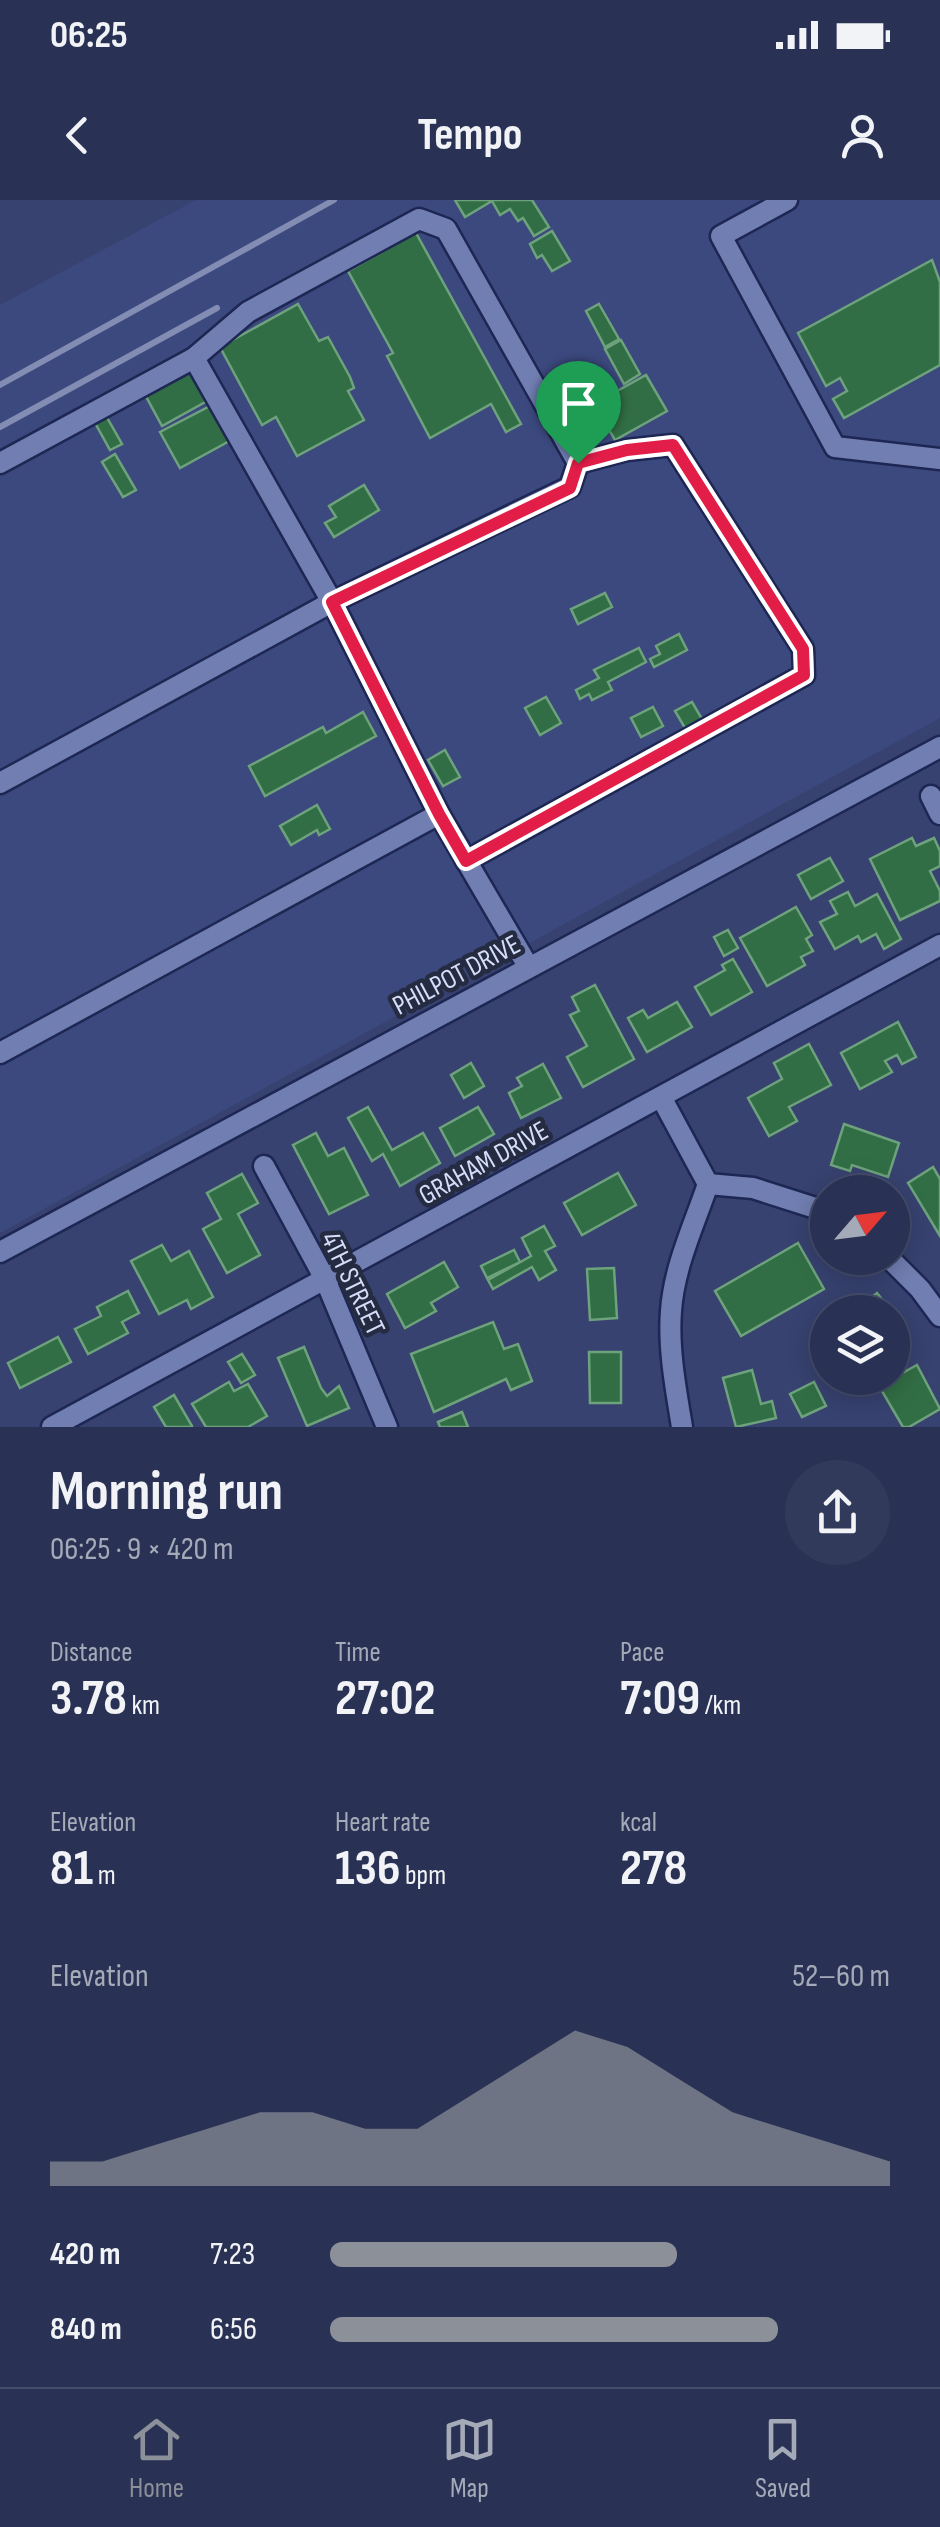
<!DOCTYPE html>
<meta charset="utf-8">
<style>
:root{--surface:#293254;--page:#313a5a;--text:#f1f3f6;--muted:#a5aab8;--line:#454d6b;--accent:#8c9099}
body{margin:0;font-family:"Sofia Sans Condensed",sans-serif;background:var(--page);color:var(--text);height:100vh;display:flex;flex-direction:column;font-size:38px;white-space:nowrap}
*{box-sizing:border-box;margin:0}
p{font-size:32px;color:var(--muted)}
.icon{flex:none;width:55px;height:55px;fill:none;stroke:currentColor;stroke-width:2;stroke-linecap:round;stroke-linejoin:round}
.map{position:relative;height:1227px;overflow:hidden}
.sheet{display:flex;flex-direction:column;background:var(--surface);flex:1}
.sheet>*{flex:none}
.needle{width:65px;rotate:62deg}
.buttons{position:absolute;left:810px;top:975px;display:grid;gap:20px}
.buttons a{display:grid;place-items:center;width:100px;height:100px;border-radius:50%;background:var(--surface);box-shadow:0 5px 25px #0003,0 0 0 2px var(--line);font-size:50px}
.pin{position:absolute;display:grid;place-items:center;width:85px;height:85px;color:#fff;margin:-102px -42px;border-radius:50% 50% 50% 0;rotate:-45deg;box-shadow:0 0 10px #0007}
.pin .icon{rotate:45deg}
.round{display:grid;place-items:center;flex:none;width:105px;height:105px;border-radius:52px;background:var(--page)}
.headline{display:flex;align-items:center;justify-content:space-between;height:170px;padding:0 50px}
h1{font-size:55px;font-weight:700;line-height:75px}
.stats{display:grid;grid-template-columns:repeat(3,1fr);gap:15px;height:170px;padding:10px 50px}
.stats div{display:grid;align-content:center}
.stats b{font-size:50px;font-weight:700}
.stats small{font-size:28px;font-weight:400}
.stats p{font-size:28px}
.chart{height:280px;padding:20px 50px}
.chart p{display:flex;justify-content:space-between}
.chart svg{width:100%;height:180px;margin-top:10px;fill:var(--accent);opacity:.7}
ul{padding:0 50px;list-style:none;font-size:32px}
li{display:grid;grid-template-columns:160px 120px 1fr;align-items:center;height:75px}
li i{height:25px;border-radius:12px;background:var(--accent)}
.status{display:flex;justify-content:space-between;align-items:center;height:70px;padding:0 50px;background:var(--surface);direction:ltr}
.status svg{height:28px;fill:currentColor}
header{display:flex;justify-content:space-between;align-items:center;height:130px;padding:0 50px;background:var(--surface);font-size:45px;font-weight:700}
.dock{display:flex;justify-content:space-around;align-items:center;height:140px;border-top:2px solid var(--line);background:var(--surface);font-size:28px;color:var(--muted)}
.dock a{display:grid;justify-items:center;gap:5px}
.dock .active{color:var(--accent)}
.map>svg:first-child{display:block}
</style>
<div class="status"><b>06:25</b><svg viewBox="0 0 49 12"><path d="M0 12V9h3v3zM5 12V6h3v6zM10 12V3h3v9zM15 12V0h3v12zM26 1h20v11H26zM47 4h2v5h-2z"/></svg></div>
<header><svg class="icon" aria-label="back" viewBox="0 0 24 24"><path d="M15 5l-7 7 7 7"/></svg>Tempo<svg class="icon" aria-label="person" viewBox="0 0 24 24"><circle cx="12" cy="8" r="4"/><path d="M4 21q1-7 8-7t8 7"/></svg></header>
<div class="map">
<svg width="940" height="1227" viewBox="0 0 940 1227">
<rect width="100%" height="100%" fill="#374270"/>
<polygon fill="#3c497e" points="196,0 940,0 940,518 0,1033 0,105"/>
<g fill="#316e45" stroke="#6ea27c" stroke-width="2.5">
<polygon points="455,0 532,0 549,27 534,36 523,18 518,21 510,9 500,15 492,1 465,17"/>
<polygon points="552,31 570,61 552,71 542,55 537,58 530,44"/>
<polygon points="416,33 521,224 506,232 491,204 430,238 387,156 393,153 348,71"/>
<polygon points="932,60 940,82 940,165 844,218 833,199 847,191 840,178 826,186 798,133"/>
<polygon points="298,104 319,141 328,137 350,177 354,188 348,191 364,220 297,256 276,217 262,225 220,147"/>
<polygon points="599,104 619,139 605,147 586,111"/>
<polygon points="621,140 640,174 624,184 605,149"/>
<polygon points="187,164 207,201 162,226 142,189"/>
<polygon points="573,167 588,193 592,191 588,184 601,177 609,191 574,212 554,178"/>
<polygon points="646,175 667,211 615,240 594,204"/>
<polygon points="214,204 233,239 180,268 160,232"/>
<polygon points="105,214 122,244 110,250 94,221"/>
<polygon points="115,254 136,290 123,297 102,262"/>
<polygon points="364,285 379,310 334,337 325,323 336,317 329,306"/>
<polygon points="605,393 612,407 578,424 571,409"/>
<polygon points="679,434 687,450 654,467 650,459 660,454 656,446"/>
<polygon points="639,448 646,462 608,482 612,490 592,500 589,494 580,499 576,490 599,478 594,470"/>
<polygon points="546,497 561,523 540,535 525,508"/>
<polygon points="692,502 702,519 685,528 675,511"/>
<polygon points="653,507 663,526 641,537 631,518"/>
<polygon points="363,512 376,536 265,596 249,566 323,527 326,533"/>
<polygon points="445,550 460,577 443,586 428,560"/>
<polygon points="317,605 330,629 319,635 317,630 291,645 280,626"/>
<polygon points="912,638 916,646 934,638 940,651 940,666 930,671 940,691 940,701 900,720 870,659"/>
<polygon points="830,658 843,681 811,699 798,675"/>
<polygon points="848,692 855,706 877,694 901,739 884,749 876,734 861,742 858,736 835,749 820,722 837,714 830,701"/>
<polygon points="796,707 812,735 806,739 813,751 801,757 805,765 767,786 740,738"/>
<polygon points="728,730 738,748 724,756 714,737"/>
<polygon points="733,759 752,792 711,815 695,787 725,770 722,765"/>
<polygon points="595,785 634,859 583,887 567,857 587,846 570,815 579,811 572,797"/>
<polygon points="677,802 692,827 647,852 628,818 643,810 648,818"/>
<polygon points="898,822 916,857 902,864 897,855 885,861 892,872 860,889 841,853"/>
<polygon points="809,844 831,885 789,907 797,921 769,936 748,898 782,879 774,863"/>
<polygon points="471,863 484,886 464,898 451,875"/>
<polygon points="543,864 561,898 521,918 509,893 522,886 517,878"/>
<polygon points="368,907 392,950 423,933 440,963 400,986 383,954 372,961 348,918"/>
<polygon points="478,907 494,934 455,956 440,928"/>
<polygon points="844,924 899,943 888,977 852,965 850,971 831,965"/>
<polygon points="316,933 328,956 344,948 368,995 329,1014 293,945"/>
<polygon points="933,967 940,979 940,1036 908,983"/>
<polygon points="618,973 636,1005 582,1035 564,1003"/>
<polygon points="242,974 258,1003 238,1014 260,1055 227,1073 203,1029 221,1019 207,993"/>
<polygon points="544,1026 555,1046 545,1051 556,1070 539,1080 532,1067 493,1089 488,1080 531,1056 522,1038"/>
<polygon points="798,1043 824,1089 741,1136 715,1091"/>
<polygon points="162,1045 171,1061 189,1051 213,1097 191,1109 187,1100 159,1114 131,1061"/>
<polygon points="514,1050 520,1062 487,1078 481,1066"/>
<polygon points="444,1062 458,1087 431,1103 436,1111 405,1128 387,1094"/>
<polygon points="614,1068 617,1118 590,1120 587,1069"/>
<polygon points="128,1091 139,1113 122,1122 128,1133 88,1154 75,1129 101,1116 97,1107"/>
<polygon points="877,1093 892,1112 853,1112"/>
<polygon points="493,1122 504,1149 518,1144 532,1181 511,1190 506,1179 434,1212 411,1154"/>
<polygon points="58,1137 71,1162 20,1188 8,1163"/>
<polygon points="304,1147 321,1188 327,1196 339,1186 349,1208 307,1226 278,1158"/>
<polygon points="589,1152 621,1152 621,1203 590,1203"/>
<polygon points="242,1154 255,1175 241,1183 228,1162"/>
<polygon points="917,1165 940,1209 909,1227 903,1227 879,1186"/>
<polygon points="752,1170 761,1204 772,1201 776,1218 736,1227 723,1178"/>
<polygon points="229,1182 234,1191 248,1184 267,1216 248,1227 206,1227 192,1204"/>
<polygon points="814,1182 826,1206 802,1217 790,1194"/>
<polygon points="174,1195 192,1226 191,1227 166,1227 154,1207"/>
<polygon points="462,1212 468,1227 440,1227 438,1222"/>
</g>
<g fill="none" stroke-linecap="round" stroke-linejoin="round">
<defs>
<g id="minor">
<polyline points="787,0 721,36 835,247 940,259"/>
<polyline points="0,263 194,158 332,402 439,614 528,766"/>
<polyline points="0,583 332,402 570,287 578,263 446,29 419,19 248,112 194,158"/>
<polyline points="931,596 940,614"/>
<polyline points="466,661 804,475 803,449 673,245 627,250 578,263"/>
<polyline points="0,853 439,614"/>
<polyline points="661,897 708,984 753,988 828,1012"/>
<polyline points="264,966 325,1079 387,1227"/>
<polyline points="0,1052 940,547"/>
<polyline points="889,1058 920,1089 940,1116"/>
<polyline points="52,1227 940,745"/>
<path d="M682 1227C676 1190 668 1149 671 1111 674 1067 694 1025 708 984"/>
</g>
</defs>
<use href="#minor" stroke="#1e2753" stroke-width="25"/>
<use href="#minor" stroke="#707eb1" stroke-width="20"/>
<g stroke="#838db3" stroke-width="6">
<polyline points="0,185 334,0"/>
<polyline points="0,227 217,108"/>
</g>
</g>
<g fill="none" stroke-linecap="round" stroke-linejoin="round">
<defs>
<polygon id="route" points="673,245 803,449 804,475 466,661 439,614 332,402 570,288 578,263 627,250"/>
</defs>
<use href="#route" stroke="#fff" stroke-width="20"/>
<use href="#route" stroke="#e11d48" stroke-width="12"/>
</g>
<g text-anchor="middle" stroke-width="9" stroke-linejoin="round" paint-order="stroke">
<g font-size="28" fill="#d4ddf9" stroke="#252b40">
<text transform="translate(456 774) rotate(-28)" y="10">PHILPOT DRIVE</text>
<text transform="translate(483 962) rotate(-29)" y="10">GRAHAM DRIVE</text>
<text transform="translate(354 1083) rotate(64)" y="10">4TH STREET</text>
</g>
</g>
</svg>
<div class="buttons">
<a><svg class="needle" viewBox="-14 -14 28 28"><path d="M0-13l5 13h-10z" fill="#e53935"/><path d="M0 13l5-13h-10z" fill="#a5aab8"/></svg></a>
<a><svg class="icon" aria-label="layers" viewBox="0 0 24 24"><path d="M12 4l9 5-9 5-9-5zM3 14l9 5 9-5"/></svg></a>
</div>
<div class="pin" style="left:578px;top:263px;background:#1e9e55"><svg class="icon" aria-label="arrive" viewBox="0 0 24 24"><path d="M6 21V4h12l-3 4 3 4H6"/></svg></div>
</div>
<section class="sheet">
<div class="headline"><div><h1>Morning run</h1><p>06:25 · 9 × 420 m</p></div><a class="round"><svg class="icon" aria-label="share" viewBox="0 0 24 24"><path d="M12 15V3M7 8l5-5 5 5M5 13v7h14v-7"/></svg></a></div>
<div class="stats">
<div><p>Distance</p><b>3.78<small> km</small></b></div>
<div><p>Time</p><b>27:02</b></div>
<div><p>Pace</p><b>7:09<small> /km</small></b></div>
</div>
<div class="stats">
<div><p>Elevation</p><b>81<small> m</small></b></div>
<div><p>Heart rate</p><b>136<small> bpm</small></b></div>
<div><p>kcal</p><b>278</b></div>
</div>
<div class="chart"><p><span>Elevation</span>52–60 m</p>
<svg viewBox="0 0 160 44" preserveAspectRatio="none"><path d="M0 44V38L10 38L20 34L30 30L40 26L50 26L60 30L70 30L80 22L90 14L100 6L110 10L120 18L130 26L140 30L150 34L160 38V44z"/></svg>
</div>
<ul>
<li><b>420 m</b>7:23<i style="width:62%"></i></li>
<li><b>840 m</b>6:56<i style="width:80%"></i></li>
</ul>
</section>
<nav class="dock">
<a class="active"><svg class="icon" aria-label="home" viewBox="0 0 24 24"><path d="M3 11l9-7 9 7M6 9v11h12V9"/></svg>Home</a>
<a><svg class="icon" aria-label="map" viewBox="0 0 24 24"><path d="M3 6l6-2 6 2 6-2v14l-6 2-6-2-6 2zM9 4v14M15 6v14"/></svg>Map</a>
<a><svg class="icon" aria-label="saved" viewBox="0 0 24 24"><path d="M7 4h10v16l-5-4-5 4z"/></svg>Saved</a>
</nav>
